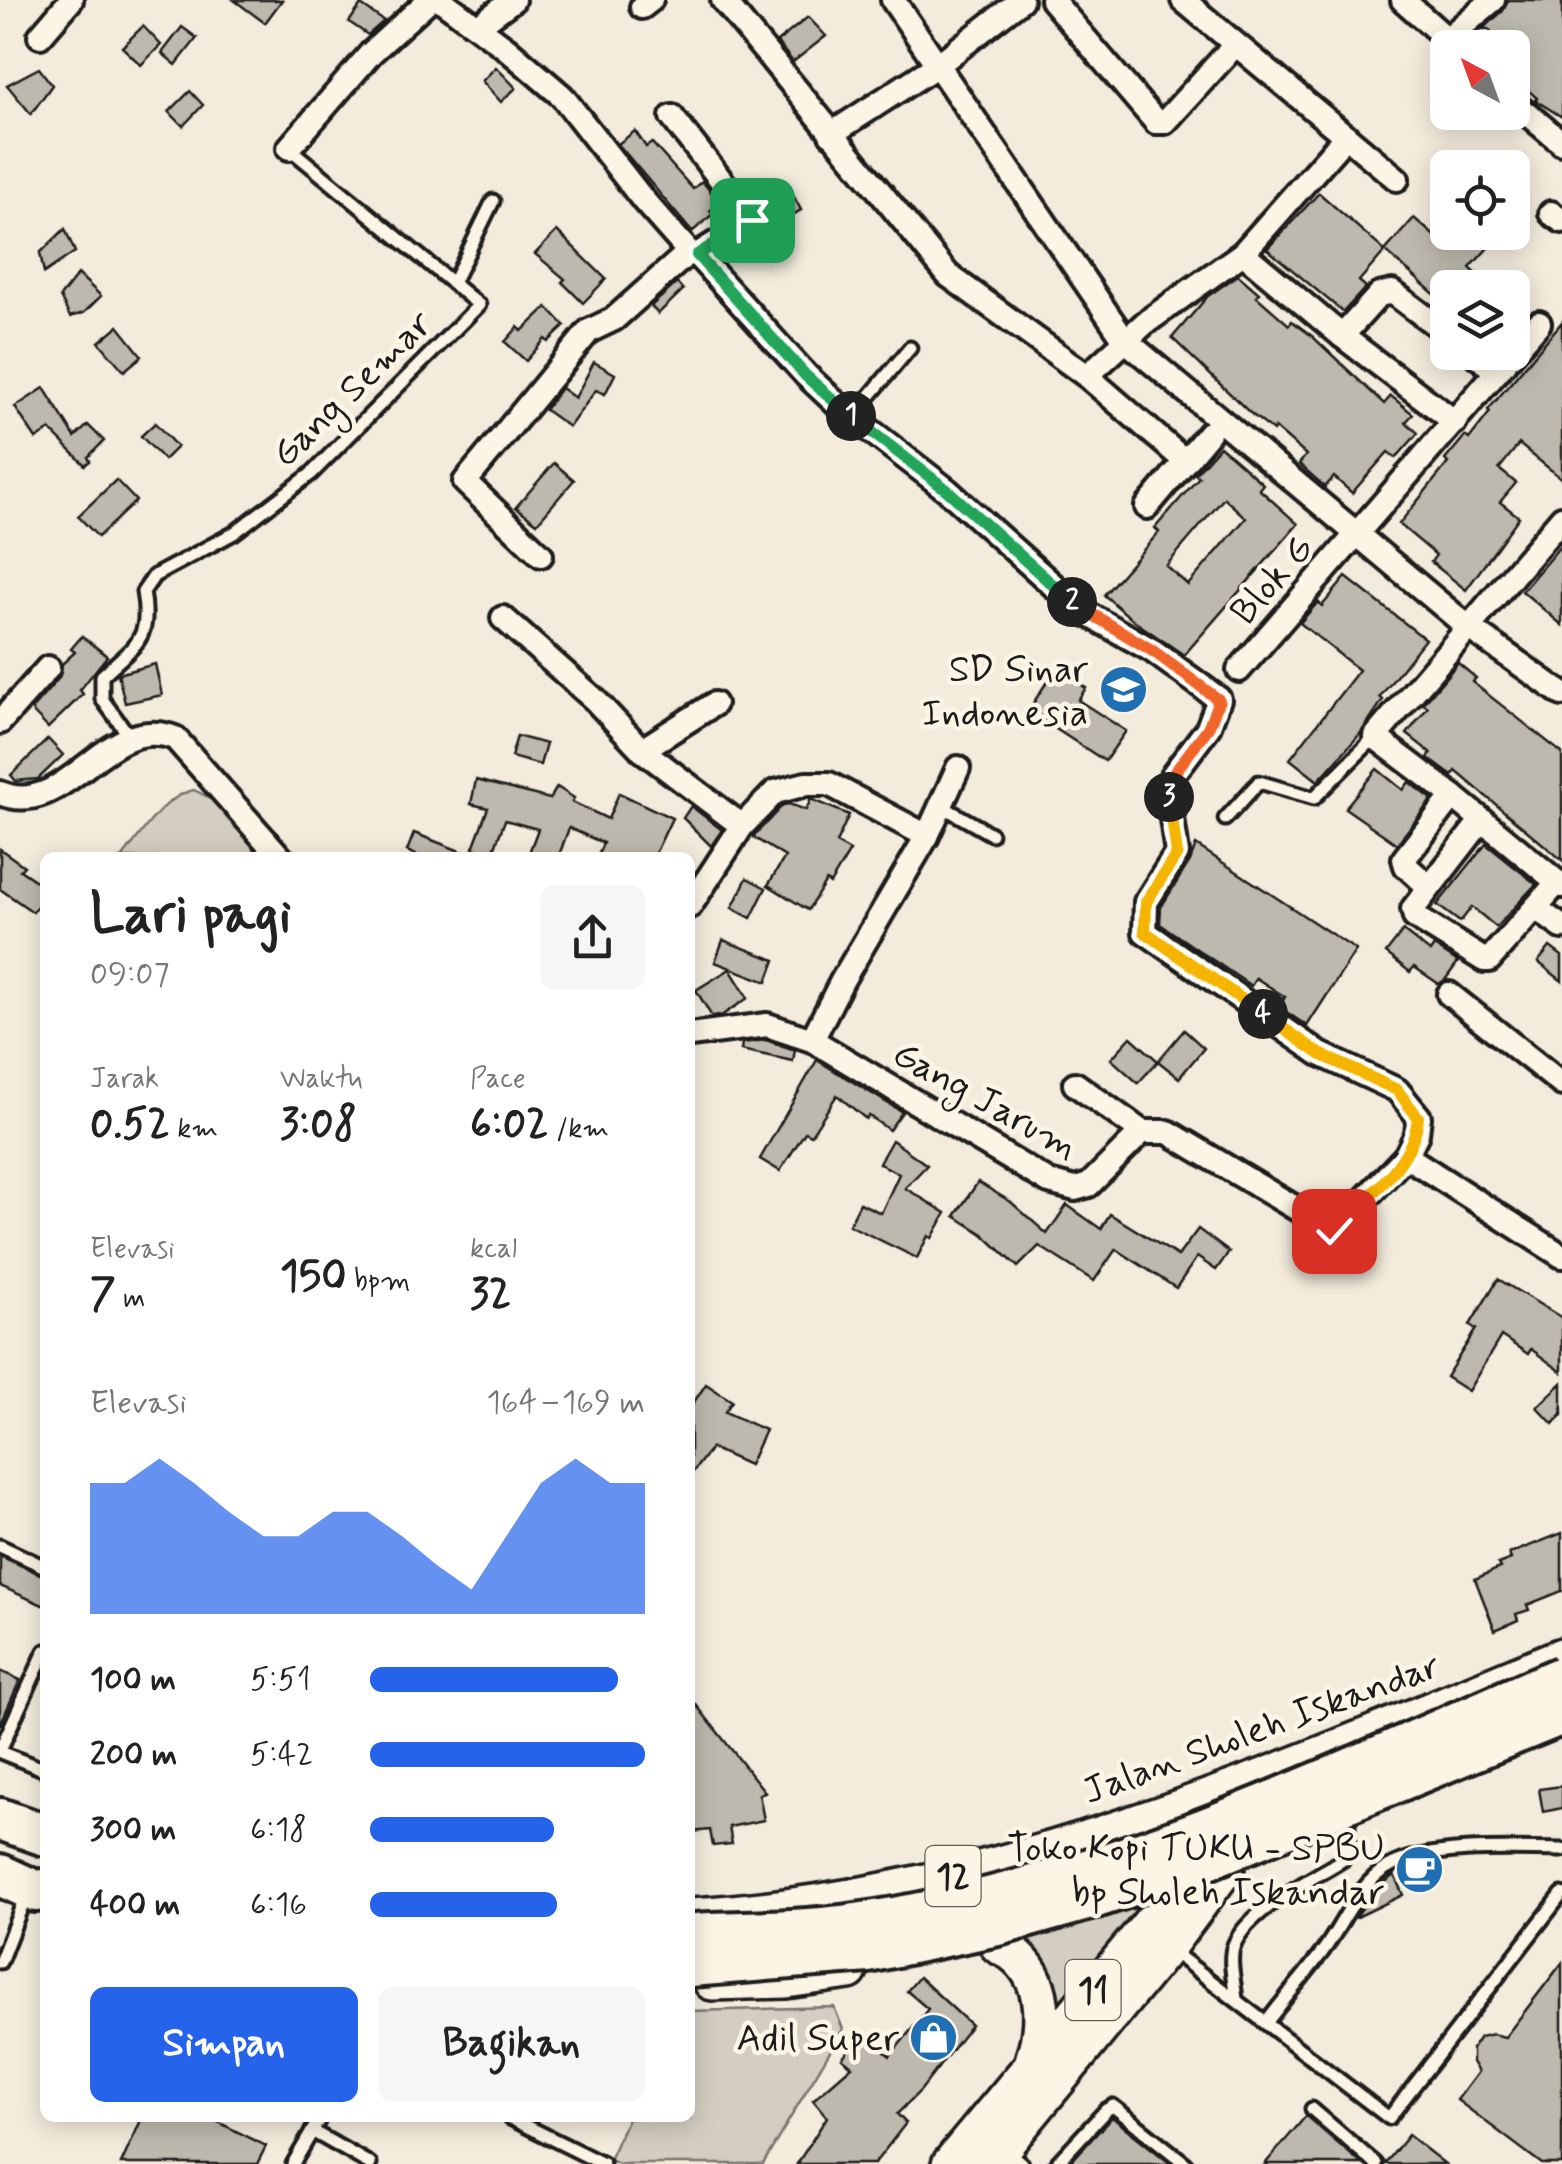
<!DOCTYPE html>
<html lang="id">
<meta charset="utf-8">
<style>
:root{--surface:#fff;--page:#f6f6f6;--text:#222;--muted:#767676;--accent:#2563eb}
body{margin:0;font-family:Mynerve,sans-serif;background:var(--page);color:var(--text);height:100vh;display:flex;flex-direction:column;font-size:38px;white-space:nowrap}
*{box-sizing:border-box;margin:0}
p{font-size:32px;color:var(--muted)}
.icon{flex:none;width:55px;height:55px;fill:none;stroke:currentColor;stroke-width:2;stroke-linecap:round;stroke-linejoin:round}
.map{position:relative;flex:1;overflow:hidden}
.side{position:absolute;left:40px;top:852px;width:655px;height:1270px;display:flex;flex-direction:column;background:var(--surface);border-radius:15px;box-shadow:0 5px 25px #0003}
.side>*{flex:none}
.needle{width:65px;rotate:319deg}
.tools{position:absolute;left:1430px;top:30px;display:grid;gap:20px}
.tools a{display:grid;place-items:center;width:100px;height:100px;border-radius:15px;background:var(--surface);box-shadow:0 5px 25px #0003;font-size:50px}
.pin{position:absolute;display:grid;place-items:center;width:85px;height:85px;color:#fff;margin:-42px;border-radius:20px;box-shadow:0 5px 15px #0006}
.km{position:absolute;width:50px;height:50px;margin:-25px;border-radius:50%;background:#222;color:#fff;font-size:28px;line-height:50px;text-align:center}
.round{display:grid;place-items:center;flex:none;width:105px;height:105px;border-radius:15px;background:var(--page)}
.headline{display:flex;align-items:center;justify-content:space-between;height:170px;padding:0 50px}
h1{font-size:55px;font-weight:700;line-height:75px}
.figures{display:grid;grid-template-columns:repeat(3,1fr);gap:15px;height:170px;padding:10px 50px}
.figures div{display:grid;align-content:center}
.figures b{font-size:42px;font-weight:700}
.figures small{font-size:28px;font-weight:400}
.figures p{font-size:28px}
.chart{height:280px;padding:20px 50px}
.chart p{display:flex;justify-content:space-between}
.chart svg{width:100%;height:180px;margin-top:10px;fill:var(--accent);opacity:.7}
.button{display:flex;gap:20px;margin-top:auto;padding:20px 50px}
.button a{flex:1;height:115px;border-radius:15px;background:var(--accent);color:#fff;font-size:40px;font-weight:700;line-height:115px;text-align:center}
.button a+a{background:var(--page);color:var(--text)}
ul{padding:0 50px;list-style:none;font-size:32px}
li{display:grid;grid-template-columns:160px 120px 1fr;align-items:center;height:75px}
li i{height:25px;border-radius:12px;background:var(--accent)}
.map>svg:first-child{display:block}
</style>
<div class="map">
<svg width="1562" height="2164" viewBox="0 0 1562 2164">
<rect width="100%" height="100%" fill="#f3ecdd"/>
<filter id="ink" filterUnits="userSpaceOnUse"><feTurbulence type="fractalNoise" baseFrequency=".01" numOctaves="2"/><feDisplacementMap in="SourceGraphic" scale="20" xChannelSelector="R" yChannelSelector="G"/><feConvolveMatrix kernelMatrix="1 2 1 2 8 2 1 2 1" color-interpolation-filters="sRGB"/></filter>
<g filter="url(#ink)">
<g fill="#d3cec1" stroke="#78756e" stroke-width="2.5">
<path d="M218 789 281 858H122C140 836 164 795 194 790L210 798Z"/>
<polygon points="1173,1889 1042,2034 1004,1940"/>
<polygon points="834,2007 843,2029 763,2164 619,2164 609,2160 628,2118 690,2118 690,2011"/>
</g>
<g fill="#beb9ae" stroke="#1c1c1c" stroke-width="2.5" fill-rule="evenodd">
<polygon points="234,0 282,0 265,23"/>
<polygon points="1508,0 1562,0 1562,117 1535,100 1537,98 1512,76 1512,48 1504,48 1488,29 1482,29 1503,11"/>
<polygon points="361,5 384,21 368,35 349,22"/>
<polygon points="808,17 826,36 793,62 777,42"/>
<polygon points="143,26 161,45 141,65 122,47"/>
<polygon points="182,27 197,38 176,65 162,53"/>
<polygon points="496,67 516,88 501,102 482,81"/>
<polygon points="39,68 52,85 31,114 7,85"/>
<polygon points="190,91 203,105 183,126 169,112"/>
<polygon points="635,131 646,147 652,143 693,189 702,181 719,202 710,211 713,214 692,232 618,144"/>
<polygon points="792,193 801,210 777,224 767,206"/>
<polygon points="1319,193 1385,251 1359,281 1366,287 1343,312 1267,249"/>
<polygon points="1414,218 1439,240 1449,232 1502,232 1470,268 1492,288 1448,288 1448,306 1385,251"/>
<polygon points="65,229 75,252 44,273 40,253"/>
<polygon points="557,231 606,279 583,303 562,282 565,279 535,254"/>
<polygon points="78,274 101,296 84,313 70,317 60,297"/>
<polygon points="1238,275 1259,293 1256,296 1289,325 1292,321 1312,336 1384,404 1391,396 1413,414 1406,422 1418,433 1396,458 1388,452 1352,493 1334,477 1325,487 1299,464 1306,455 1275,428 1273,431 1249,412 1172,338 1208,296"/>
<polygon points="677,283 683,290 658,314 651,306"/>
<polygon points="547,307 565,326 548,342 545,339 526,361 505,342 518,327 522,331"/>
<polygon points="1562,322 1562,479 1519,444 1499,469 1516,483 1500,502 1519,517 1466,590 1431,562 1436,555 1399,524 1448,463 1445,460 1465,436 1469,439 1490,412 1488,410"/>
<polygon points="118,326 142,356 124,371 99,342"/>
<polygon points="594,362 615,374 605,394 596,390 569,427 545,410 561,388 575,398"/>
<polygon points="44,388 75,437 88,425 104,441 88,457 90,461 85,465 50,430 36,439 15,407"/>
<polygon points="155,423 177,447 164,460 141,436"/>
<path d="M1220 446 1263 484 1259 489 1298 524 1184 655 1134 621 1104 595 1159 532 1155 528 1199 477 1195 474ZM1224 498 1246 518 1188 585 1166 566Z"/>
<polygon points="554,463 574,480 537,523 516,507"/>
<polygon points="116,480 136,501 98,537 78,516"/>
<polygon points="1562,544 1562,625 1522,591"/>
<polygon points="1346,577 1425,639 1380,697 1383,700 1360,734 1318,781 1290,759 1359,670 1300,623 1318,602 1322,606"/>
<polygon points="82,636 107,656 80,690 83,694 48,728 31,710 59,678 62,664 75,652 71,649"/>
<polygon points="1458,663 1476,678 1472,682 1562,753 1562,860 1456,771 1452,776 1428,758 1431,753 1407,734 1428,707 1423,704"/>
<polygon points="155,664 162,695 125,703 118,674"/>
<polygon points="1056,668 1086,688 1078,700 1126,731 1105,761 1028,711"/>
<polygon points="517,736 546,744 540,765 511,757"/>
<polygon points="48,739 63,755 38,779 16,781 11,775"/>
<polygon points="1377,769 1403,790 1409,782 1432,799 1397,844 1345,808"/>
<polygon points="476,780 550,799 557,787 574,798 572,802 608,819 619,793 672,818 653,858 597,858 603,843 569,828 558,858 527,858 538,829 505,820 492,855 473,848 488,808 471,804"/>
<polygon points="811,799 849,815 836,843 850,851 830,884 826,881 808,910 768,885 785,857 753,837 783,805 789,804 806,810"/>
<polygon points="691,806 722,830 711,846 683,818"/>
<polygon points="414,833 473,856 472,858 422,858 407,851"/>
<polygon points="1486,844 1536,884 1496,927 1472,907 1460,922 1437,905"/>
<polygon points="1196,845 1356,950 1307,1026 1279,1007 1285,997 1256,978 1251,986 1160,924 1161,907 1190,861"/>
<polygon points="0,849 24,866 20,870 45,887 45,894 33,912 0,889"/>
<polygon points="747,878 766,888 751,918 732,908"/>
<polygon points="1403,931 1430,952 1434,946 1458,962 1445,980 1439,984 1414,967 1410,972 1386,953"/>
<polygon points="723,940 775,960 767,982 715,962"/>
<polygon points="1550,947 1562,956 1562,981 1538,962"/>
<polygon points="730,969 748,998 721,1016 712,1017 696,990"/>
<polygon points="1184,1030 1204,1048 1179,1078 1158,1061"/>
<polygon points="1131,1037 1158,1061 1138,1083 1111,1059"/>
<polygon points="766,1040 795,1050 793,1061 741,1050 742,1043"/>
<polygon points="817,1060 902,1112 889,1130 869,1116 866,1119 837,1095 811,1135 805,1132 780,1171 760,1159"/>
<polygon points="892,1140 927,1165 905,1188 946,1213 932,1238 928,1236 917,1258 849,1225 860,1203 881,1213 899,1174 879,1163"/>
<polygon points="978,1182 1011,1202 1047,1234 1067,1205 1101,1229 1110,1214 1178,1256 1198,1229 1229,1252 1216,1270 1197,1257 1176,1288 1116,1249 1094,1281 1039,1246 1018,1267 983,1234 955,1216"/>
<polygon points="1498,1279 1562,1318 1562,1372 1531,1349 1528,1354 1501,1336 1468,1391 1446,1377 1476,1329 1470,1325"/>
<polygon points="1562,1383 1562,1415 1553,1424 1537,1407"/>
<polygon points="706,1384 732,1401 725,1412 765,1430 749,1465 711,1448 690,1476 690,1408"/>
<polygon points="1562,1533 1562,1591 1527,1605 1529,1610 1516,1614 1518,1620 1495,1630 1475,1579 1500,1568 1498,1564 1511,1559 1509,1554"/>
<polygon points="0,1556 45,1576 45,1606 0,1586"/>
<polygon points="0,1671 20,1680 0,1725"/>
<polygon points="690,1697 765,1792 759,1794 764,1820 729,1827 732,1844 713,1846 710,1830 690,1832"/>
<polygon points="1562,1786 1562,1808 1543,1812 1539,1789"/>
<polygon points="1394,1875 1403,1895 1355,1918 1375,1890"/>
<polygon points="1562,1963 1562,2164 1542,2164 1457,2100 1478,2072 1472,2062 1472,2049 1480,2037 1492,2034 1505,2037"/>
<polygon points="919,1977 971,2025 921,2090 897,2114 906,2123 874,2164 797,2164 827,2117 813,2100 852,2066 842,2058 862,2033 890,2056 928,2009 907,1991"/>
<polygon points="1306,2116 1362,2164 1265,2164"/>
<polygon points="1112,2117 1171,2164 1069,2164"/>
<polygon points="142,2118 210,2118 266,2146 257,2164 121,2164"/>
<polygon points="1408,2135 1445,2164 1385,2164"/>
</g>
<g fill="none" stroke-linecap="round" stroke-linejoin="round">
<defs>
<g id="service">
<polyline points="453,283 493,201"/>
<polyline points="852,417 910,348"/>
<path d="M130 737 102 699V676C134 645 152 641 143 592L154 576 234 533 311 474 479 305 289 148"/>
<polyline points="940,805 991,834"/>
<polyline points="1225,819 1259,782 1314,798 1375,737"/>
<polyline points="0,1546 45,1567"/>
<polyline points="0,1750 45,1651"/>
<polyline points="0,1752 45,1770"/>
<polyline points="1168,1948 1389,2118 1562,1894"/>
<polyline points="0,1962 23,1903"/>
<path d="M1236 2000C1235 1984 1228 1960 1234 1945 1248 1910 1313 1879 1344 1859L1348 1853V1818"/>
<path d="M1266 2023C1284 1999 1305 1975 1323 1951 1343 1924 1358 1884 1388 1867 1424 1845 1519 1849 1562 1850"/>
<polyline points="1312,2109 1376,2164"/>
<polyline points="510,2118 603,2164"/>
<polyline points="312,2131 370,2164"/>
<polyline points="1006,2150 1022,2164"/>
<polyline points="293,2164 320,2118"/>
<polyline points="1056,2164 1106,2110 1113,2106 1186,2164"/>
</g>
<g id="minor">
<polyline points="441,0 506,48 562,96 644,201 689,252 697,255 806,375 840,407 947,490 1082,611 1153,651 1219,699 1208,728 1172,776 1168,791 1177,853 1146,902 1145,932 1320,1054 1397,1090 1419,1117 1417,1134 1406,1156"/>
<polyline points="723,0 948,275 1087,376 1185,461"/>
<polyline points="893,0 1125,340 1468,627 1562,694"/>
<polyline points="1052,0 1156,122 1165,122 1235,45"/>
<polyline points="1183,0 1397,179"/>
<polyline points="1403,0 1457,48"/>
<polyline points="642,7 651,0"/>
<polyline points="478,26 513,0"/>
<polyline points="40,36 71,0"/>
<polyline points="1448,38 1493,0"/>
<polyline points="1512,101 1562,143"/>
<polyline points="672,117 752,220 697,255"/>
<polyline points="831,134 939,64 1021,0"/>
<polyline points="1346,136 1243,253 1342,336 1455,422"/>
<polyline points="289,148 371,53 429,0"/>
<polyline points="1551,213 1562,221"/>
<polyline points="1342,336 1379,295 1392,292 1448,334"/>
<polyline points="1472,352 1497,372"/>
<polyline points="1087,376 1145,323 1243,253"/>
<polyline points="1147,507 1209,433"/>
<polyline points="1562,518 1375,737 1453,796 1562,886"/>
<polyline points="541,555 465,482 589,331 614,319 689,252"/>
<polyline points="503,618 594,699 642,750 742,826 690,906"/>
<polyline points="1239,670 1539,323"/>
<polyline points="0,722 48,668"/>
<polyline points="642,750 714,704"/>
<path d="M0 793C67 821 105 711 175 738L281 858"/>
<polyline points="1481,821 1413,909 1415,917 1484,960 1489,960 1557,883"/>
<polyline points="742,826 775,792 806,784 829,784 927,836"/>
<polyline points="1428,886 1406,866 1404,859 1453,796"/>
<polyline points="1537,909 1562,927"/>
<polyline points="1449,994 1562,1084"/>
<polyline points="690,1035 767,1025 812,1040 1049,1182 1075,1189 1089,1185 1142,1132 1168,1132 1334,1231 1406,1156 1562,1256"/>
<polyline points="812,1040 842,981 927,836 958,768"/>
<polyline points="1075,1084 1142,1132"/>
</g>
<g id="trunk">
<path d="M690 1916C997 1899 1282 1771 1562 1656"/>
<path d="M998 1945C1002 1948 1008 1950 1012 1953 1047 1979 1045 2025 1033 2061"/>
<polyline points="712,1982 786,1980 849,1971"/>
<polyline points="950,2164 1183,1884 1192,1851"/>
<polyline points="989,2164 1167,1947 1226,1868 1232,1829"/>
</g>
<g id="motorway">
<polyline points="0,1819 45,1835"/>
<polyline points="0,1875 35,1891 45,1890"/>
</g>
</defs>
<use href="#service" stroke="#1c1c1c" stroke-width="19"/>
<use href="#minor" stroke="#1c1c1c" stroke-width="30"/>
<use href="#trunk" stroke="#1c1c1c" stroke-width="42"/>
<use href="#motorway" stroke="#1c1c1c" stroke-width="48"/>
<use href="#service" stroke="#fcf5e5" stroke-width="11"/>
<use href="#minor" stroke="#fcf5e5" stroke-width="22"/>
<use href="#trunk" stroke="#fcf5e5" stroke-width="35"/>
<use href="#motorway" stroke="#fcf5e5" stroke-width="40"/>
<defs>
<g id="motorway-bridge">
<path d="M690 1934C742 1931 797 1932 849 1925 1100 1892 1332 1775 1562 1677"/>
<polyline points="690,1966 868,1952 998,1925 1090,1899 1190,1866 1562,1714"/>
</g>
</defs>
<use href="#motorway-bridge" stroke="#1c1c1c" stroke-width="48" stroke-linecap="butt"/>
<use href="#motorway-bridge" stroke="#fcf5e5" stroke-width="40"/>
</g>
</g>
<g fill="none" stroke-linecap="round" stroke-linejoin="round" filter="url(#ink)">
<defs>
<polyline id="split-1" points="752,220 697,255 806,376 851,416"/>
<polyline id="split-2" points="851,416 947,490 1072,602"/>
<polyline id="split-3" points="1072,602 1153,651 1219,700 1208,728 1172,776 1169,797"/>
<polyline id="split-4" points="1169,797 1177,854 1146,902 1145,932 1263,1014"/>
<path id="split-5" d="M1263 1014 1320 1054 1397 1090 1418 1117C1414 1164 1366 1198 1334 1231"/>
</defs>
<use href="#split-1" stroke="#fff" stroke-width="20"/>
<use href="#split-2" stroke="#fff" stroke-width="20"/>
<use href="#split-3" stroke="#fff" stroke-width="20"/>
<use href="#split-4" stroke="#fff" stroke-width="20"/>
<use href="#split-5" stroke="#fff" stroke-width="20"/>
<use href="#split-1" stroke="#22a559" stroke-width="12"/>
<use href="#split-2" stroke="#22a559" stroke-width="12"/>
<use href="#split-3" stroke="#f0652b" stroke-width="12"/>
<use href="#split-4" stroke="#f5b400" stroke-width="12"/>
<use href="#split-5" stroke="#f5b400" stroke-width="12"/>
</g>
<defs>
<symbol id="school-disc" viewBox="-11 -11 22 22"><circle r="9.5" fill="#1f6fb2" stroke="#fcf5e5"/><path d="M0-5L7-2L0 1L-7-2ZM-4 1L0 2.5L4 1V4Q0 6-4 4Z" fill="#fff"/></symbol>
<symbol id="cafe-disc" viewBox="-11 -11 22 22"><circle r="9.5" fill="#1f6fb2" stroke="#fcf5e5"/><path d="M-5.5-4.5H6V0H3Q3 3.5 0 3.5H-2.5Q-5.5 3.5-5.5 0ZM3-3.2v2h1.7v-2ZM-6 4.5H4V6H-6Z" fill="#fff"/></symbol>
<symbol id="shop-disc" viewBox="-11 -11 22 22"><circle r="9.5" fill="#1f6fb2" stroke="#fcf5e5"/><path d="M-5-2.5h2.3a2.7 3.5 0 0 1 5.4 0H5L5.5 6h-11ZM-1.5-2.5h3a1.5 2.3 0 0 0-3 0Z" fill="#fff"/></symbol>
</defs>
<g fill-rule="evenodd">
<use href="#school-disc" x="1096" y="662" width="55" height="55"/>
<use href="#cafe-disc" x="1392" y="1842" width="55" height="55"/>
<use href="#shop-disc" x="906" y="2010" width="55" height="55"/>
</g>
<g text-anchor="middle" stroke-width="9" stroke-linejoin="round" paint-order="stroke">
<g fill="#fcf5e5" stroke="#5f5d58" stroke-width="2.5">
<rect x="925.5" y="1846" width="55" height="60" rx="8"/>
<rect x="1065.5" y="1960" width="55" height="60" rx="8"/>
</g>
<g font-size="35" font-weight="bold" fill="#1c1c1c">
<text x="953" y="1888">12</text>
<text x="1093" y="2002">11</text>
</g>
<g font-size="38" fill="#1c1c1c" stroke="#fcf5e5">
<text transform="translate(351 388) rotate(-44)" y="13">Gang Semar</text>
<text transform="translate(1271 579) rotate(-49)" y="13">Blok G</text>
<text transform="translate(986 1099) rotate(29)" y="13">Gang Jarum</text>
<text transform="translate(1261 1727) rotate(-20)" y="13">Jalan Sholeh Iskandar</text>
</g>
<g font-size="38" fill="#1c1c1c" stroke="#fcf5e5" text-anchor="end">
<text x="1088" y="681">SD Sinar<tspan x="1088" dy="44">Indonesia</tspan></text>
<text x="1385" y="1860">Toko Kopi TUKU - SPBU<tspan x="1385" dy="44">bp Sholeh Iskandar</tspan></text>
<text x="899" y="2050">Adil Super</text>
</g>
</g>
</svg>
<div class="tools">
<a><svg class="needle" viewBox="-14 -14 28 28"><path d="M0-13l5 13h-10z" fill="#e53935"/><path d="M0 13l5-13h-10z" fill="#767676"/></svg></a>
<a><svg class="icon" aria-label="locate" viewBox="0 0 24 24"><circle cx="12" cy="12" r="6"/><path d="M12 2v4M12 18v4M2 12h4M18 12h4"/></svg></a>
<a><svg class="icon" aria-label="layers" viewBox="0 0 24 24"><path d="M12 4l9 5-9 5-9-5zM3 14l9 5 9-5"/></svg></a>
</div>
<div class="pin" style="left:752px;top:220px;background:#1e9e55"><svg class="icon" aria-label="arrive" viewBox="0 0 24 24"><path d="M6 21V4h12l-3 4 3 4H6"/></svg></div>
<div class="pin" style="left:1334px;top:1231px;background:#d93025"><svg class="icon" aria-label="check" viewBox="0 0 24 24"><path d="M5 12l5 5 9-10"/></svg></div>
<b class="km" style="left:851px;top:416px">1</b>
<b class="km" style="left:1072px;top:602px">2</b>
<b class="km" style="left:1169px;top:797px">3</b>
<b class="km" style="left:1263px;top:1014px">4</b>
<section class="side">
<div class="headline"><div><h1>Lari pagi</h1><p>09:07</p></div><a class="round"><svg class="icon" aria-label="share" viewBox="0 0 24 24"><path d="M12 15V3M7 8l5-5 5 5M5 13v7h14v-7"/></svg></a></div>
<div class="figures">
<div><p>Jarak</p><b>0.52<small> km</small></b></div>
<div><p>Waktu</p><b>3:08</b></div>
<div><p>Pace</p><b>6:02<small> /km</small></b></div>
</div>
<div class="figures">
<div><p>Elevasi</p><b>7<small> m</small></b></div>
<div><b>150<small> bpm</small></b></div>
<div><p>kcal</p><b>32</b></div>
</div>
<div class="chart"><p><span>Elevasi</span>164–169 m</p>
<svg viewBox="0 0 160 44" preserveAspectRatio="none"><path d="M0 44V12L10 12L20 6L30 12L40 19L50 25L60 25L70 19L80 19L90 25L100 32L110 38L120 25L130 12L140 6L150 12L160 12V44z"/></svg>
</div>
<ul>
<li><b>100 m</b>5:51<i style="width:90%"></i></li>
<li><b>200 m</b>5:42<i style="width:100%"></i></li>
<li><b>300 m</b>6:18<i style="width:67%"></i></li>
<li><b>400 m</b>6:16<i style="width:68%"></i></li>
</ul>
<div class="button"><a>Simpan</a><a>Bagikan</a></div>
</section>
</div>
